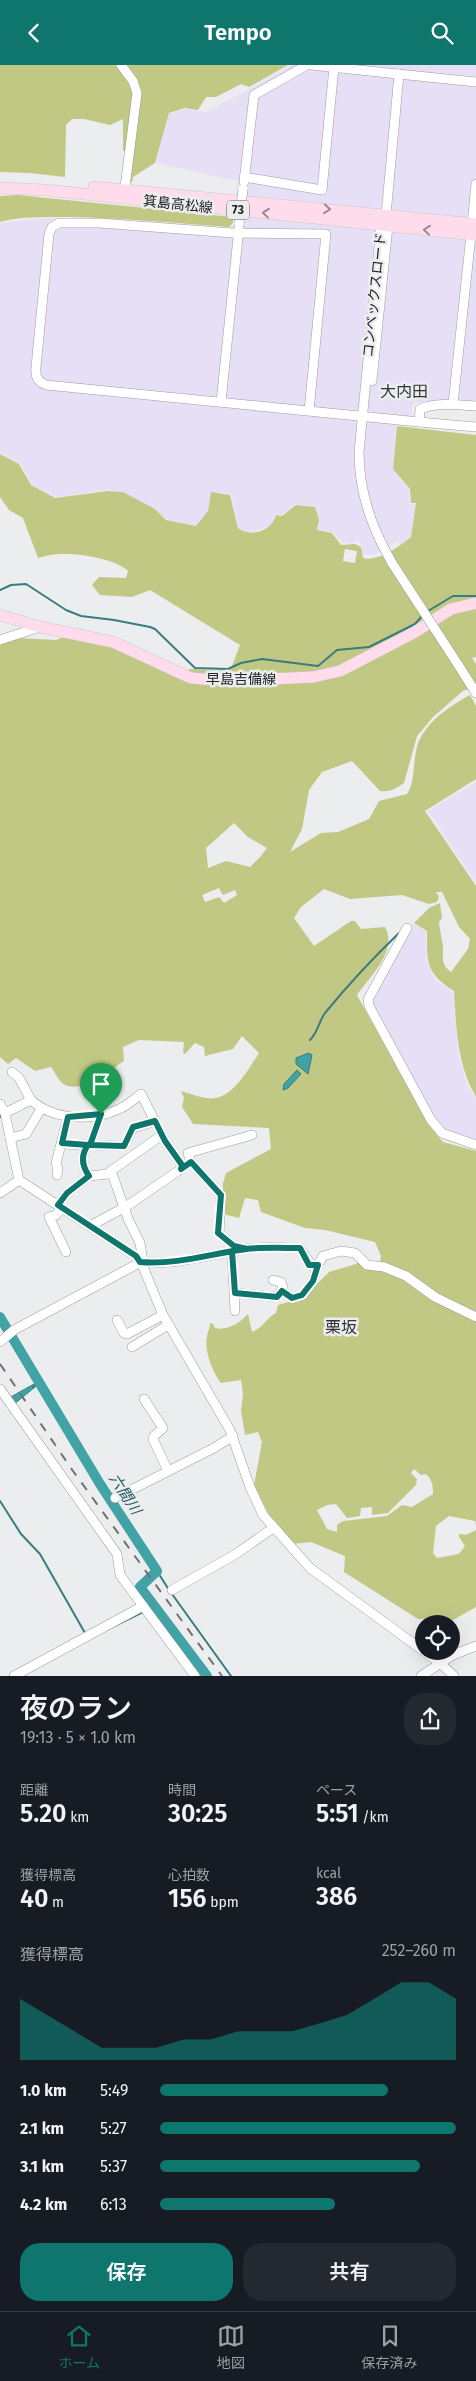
<!DOCTYPE html>
<html lang="ja">
<meta charset="utf-8">
<style>
:root{--surface:#171b24;--page:#242831;--text:#f1f3f6;--muted:#9ea1a6;--line:#363941;--accent:#0f766e}
body{margin:0;font-family:"Fira Sans","Noto Sans JP",sans-serif;background:var(--page);color:var(--text);height:100vh;display:flex;flex-direction:column;font-size:19px;white-space:nowrap}
*{box-sizing:border-box;margin:0}
p{font-size:16px;color:var(--muted)}
.icon{flex:none;width:28px;height:28px;fill:none;stroke:currentColor;stroke-width:2;stroke-linecap:round;stroke-linejoin:round}
.map{position:relative;height:1611px;overflow:hidden}
.sheet{display:flex;flex-direction:column;background:var(--surface);flex:1}
.sheet>*{flex:none}
.buttons{position:absolute;left:415px;top:1550px;display:grid;gap:10px}
.buttons a{display:grid;place-items:center;width:45px;height:45px;border-radius:50%;background:var(--surface);box-shadow:0 5px 20px #0002;font-size:25px}
.pin{position:absolute;display:grid;place-items:center;width:42px;height:42px;color:#fff;margin:-51px -21px;border-radius:50% 50% 50% 0;rotate:-45deg;box-shadow:0 0 5px #0007}
.pin .icon{rotate:45deg}
.round{display:grid;place-items:center;flex:none;width:52px;height:52px;border-radius:20px;background:var(--page)}
.summary{display:flex;align-items:center;justify-content:space-between;height:85px;padding:0 20px}
h1{font-size:28px;font-weight:600;line-height:38px}
.metrics{display:grid;grid-template-columns:repeat(3,1fr);gap:8px;height:85px;padding:5px 20px}
.metrics div{display:grid;align-content:center}
.metrics b{font-size:25px;font-weight:600}
.metrics small{font-size:14px;font-weight:400}
.metrics p{font-size:14px}
.chart{height:140px;padding:10px 20px}
.chart p{display:flex;justify-content:space-between}
.chart svg{width:100%;height:90px;margin-top:5px;fill:var(--accent);opacity:.7}
.action{display:flex;gap:10px;margin-top:auto;padding:10px 20px}
.action a{flex:1;height:58px;border-radius:20px;background:var(--accent);color:#fff;font-size:20px;font-weight:600;line-height:58px;text-align:center}
.action a+a{background:var(--page);color:var(--text)}
ul{padding:0 20px;list-style:none;font-size:16px}
li{display:grid;grid-template-columns:80px 60px 1fr;align-items:center;height:38px}
li i{height:12px;border-radius:6px;background:var(--accent)}
header{display:flex;justify-content:space-between;align-items:center;height:65px;padding:0 20px;background:var(--accent);color:#fff;font-size:22px;font-weight:600}
.dock{display:flex;justify-content:space-around;align-items:center;height:70px;border-top:1px solid var(--line);background:var(--surface);font-size:14px;color:var(--muted)}
.dock a{display:grid;justify-items:center;gap:2px}
.dock .selected{color:var(--accent)}
.map>svg:first-child{display:block}
</style>
<header><svg class="icon" aria-label="back" viewBox="0 0 24 24"><path d="M15 5l-7 7 7 7"/></svg>Tempo<svg class="icon" aria-label="search" viewBox="0 0 24 24"><circle cx="10" cy="10" r="6"/><path d="M15 15l6 6"/></svg></header>
<div class="map">
<svg width="476" height="1611" viewBox="0 0 476 1611">
<rect width="100%" height="100%" fill="#ecedef"/>
<g fill="#e6dff5">
<polygon points="292,0 476,0 476,337 447,336 413,338 411,351 397,350 393,404 409,424 410,439 415,439 414,454 411,472 400,480 398,476 374,490 363,490 361,478 356,476 352,479 342,477 333,467 318,465 319,455 315,441 296,439 281,450 275,449 273,458 269,462 249,467 239,463 231,429 211,427 208,446 196,461 166,454 155,444 123,427 108,425 55,432 32,420 20,398 0,388 0,158 46,153 100,154 229,163 234,158 237,116 156,98 169,49 186,44 207,47"/>
<polygon points="476,717 476,818 428,746"/>
<polygon points="414,859 426,866 426,895 435,915 453,927 458,988 467,1020 476,1034 476,1084 444,1075 429,1058 363,937 402,866"/>
</g>
<g fill="#c1c884" fill-rule="evenodd">
<polygon points="0,0 288,0 249,22 241,19 216,32 206,32 198,45 185,43 169,48 155,98 133,112 132,117 129,117 126,86 123,86 123,54 110,60 84,54 72,54 66,60 65,112 30,108 0,107"/>
<path d="M18 130 233 152V158L229 162C175 158 122 153 68 152 46 152 21 151 0 157V131Z"/>
<path d="M397 361 476 370V592L472 593 476 599V625H464L433 652 417 671 404 718C395 724 390 727 380 726L352 696 322 707 309 725 302 764 290 787 321 768 338 767 369 754 379 736 407 729C415 717 413 700 416 686 421 660 448 642 470 630L476 641V714L425 746 476 821V1032C457 1000 456 962 454 926 425 907 427 898 427 866L414 858 429 843 440 838 442 853 439 857C440 866 442 875 443 882 443 893 441 900 451 907L468 884 470 874 459 862 442 827H436L439 832 437 837 429 839 402 830 350 834 324 824 301 842 294 853 314 881 351 856H355L361 864 385 862C398 886 371 910 357 930L428 1059 443 1077 476 1086V1460L475 1456 449 1451 436 1461 433 1488 437 1493 459 1489 465 1481 459 1472V1469L466 1470 476 1465V1542L453 1555 418 1554 344 1507 345 1491 311 1477 292 1479 270 1452 254 1420 262 1377 258 1367 245 1370 241 1346 243 1329 241 1315 221 1318C212 1307 204 1285 207 1271 208 1266 210 1263 210 1258L213 1259 215 1263C227 1266 240 1258 248 1249L252 1267C263 1263 266 1253 276 1248L278 1240 303 1233 329 1207 356 1199 363 1193 375 1197H380L381 1191 375 1177 325 1165 305 1163 261 1147 258 1135 245 1133 239 1153 223 1149V1118L226 1108 271 1084 269 1063 193 1059 182 1042 184 1033 181 1026C192 1029 205 1035 216 1033 234 1030 250 1002 259 988L242 971 233 984 205 991 204 982 195 978 185 989 183 987 184 977 139 975 123 982 124 996C110 1005 77 1034 60 1016 57 1012 54 1006 51 1002L35 1006 16 993 8 999 0 992V578L18 573 56 575 66 571 114 582 176 610 191 604 230 606 240 580 150 525 132 532 100 530 92 520 99 512 126 513 128 506C117 494 79 488 61 489 53 489 45 491 38 493L23 453 9 445 0 432V389L19 399 31 420 55 433 108 426 123 427 155 444 166 455 196 461 208 446 211 427 230 430 238 463C251 473 272 466 276 450L282 451 296 440 315 442 319 455 317 465 332 468 341 480 355 479 361 482 363 493C378 497 400 481 411 472L416 438H411L410 424 393 404ZM345 484 357 486 355 498 343 496ZM234 758 248 772 267 783 261 791 250 802 226 796 208 803 206 783ZM219 823 223 830 235 825 237 830 224 838 219 832 205 837 202 830ZM414 1404 421 1410 426 1409C432 1415 433 1420 433 1429L412 1442 402 1440 387 1451 343 1456 337 1460V1467L327 1464 317 1445 327 1440 336 1439 347 1453 360 1451 361 1443 372 1442V1450L388 1448 416 1420 417 1414 411 1408Z"/>
</g>
<g fill="#41a3a6" stroke="#387d7f">
<polygon points="309,988 312,990 308,1009 296,999 296,993"/>
<polygon points="297,1005 301,1009 288,1023 283,1025 284,1019"/>
<polygon points="34,1319 35,1322 13,1340 9,1333"/>
</g>
<g fill="none" stroke-linecap="round" stroke-linejoin="round">
<g stroke="#387d7f" stroke-width="2">
<polyline points="0,525 11,520 26,519 66,545 81,551 114,555 150,562 155,564 195,603 228,604 241,598 262,594 318,601 337,585 369,582 415,559 422,551"/>
<polyline points="428,546 453,531 476,531"/>
<path d="M310 975C318 967 319 956 325 948 348 920 373 893 399 868"/>
<polyline points="0,1052 1,1051"/>
<polyline points="33,1322 39,1318"/>
<polyline points="0,1436 21,1469 40,1489 85,1568"/>
<polyline points="157,1506 169,1525"/>
<polyline points="172,1529 231,1611"/>
<polyline points="150,1544 155,1541"/>
<polyline points="88,1574 143,1547"/>
</g>
<polyline stroke="#41a3a6" stroke-width="10" points="0,1252 100,1419 157,1506 140,1522 207,1611"/>
<defs>
<g id="minor">
<polyline points="121,0 133,16 137,28 124,130"/>
<polyline points="311,0 476,17"/>
<polyline points="244,112 322,125 334,2"/>
<polyline points="244,117 254,30 307,0"/>
<polyline points="472,159 476,119"/>
<polyline points="372,316 388,161 387,155"/>
<polyline points="221,337 239,163"/>
<polyline points="453,339 471,170"/>
<path d="M309 346 326 169 233 168 99 158H59L52 162 49 169 36 302C35 311 37 316 46 320L419 357 476 362"/>
<path d="M419 357 420 344C437 337 458 340 476 341"/>
<path d="M392 498C372 463 359 428 359 387L381 161 386 150 399 9"/>
<polyline points="0,575 40,562"/>
<polyline points="457,598 476,628"/>
<polyline points="407,863 371,929 368,934 369,941 431,1055 442,1068 476,1080"/>
<polyline points="12,1007 19,1013 31,1035"/>
<polyline points="0,1039 5,1048 19,1115 136,1191 141,1197 163,1250 230,1365 250,1422 263,1450 310,1503 440,1598 454,1611"/>
<path d="M5 1048 31 1035C53 1055 92 1057 119 1044 127 1041 134 1034 141 1029L165 1076 182 1100 181 1104 127 1141 90 1161"/>
<polyline points="10,1073 26,1069 41,1044"/>
<polyline points="62,1079 124,1081 133,1063 155,1056"/>
<path d="M88 1080C80 1091 82 1101 89 1111L108 1109 111 1106"/>
<polyline points="90,1080 101,1049"/>
<polyline points="57,1110 58,1104 56,1098 68,1052"/>
<polyline points="0,1128 19,1115"/>
<polyline points="58,1140 67,1128 89,1111"/>
<polyline points="62,1143 56,1150 49,1152 66,1187"/>
<polyline points="242,1183 234,1181 219,1168 221,1130 191,1097 188,1088 252,1070"/>
<polyline points="232,1186 235,1246"/>
<polyline points="143,1197 140,1178 129,1156 111,1106 162,1070"/>
<polyline points="282,1226 292,1233 303,1230 313,1216 318,1200"/>
<polyline points="235,1228 277,1232 283,1223 281,1217 273,1215"/>
<polyline points="117,1255 124,1268 127,1269 163,1250"/>
<path d="M0 1277 14 1265 141 1197C176 1201 210 1189 245 1184 262 1181 282 1183 300 1183L312 1201 318 1200 323 1191 341 1186 355 1188 367 1200 384 1202 406 1211 435 1232 476 1252"/>
<polyline points="132,1282 168,1260"/>
<polyline points="0,1324 117,1489 120,1510 195,1611"/>
<polyline points="144,1334 163,1363 154,1371 153,1374 168,1406"/>
<polyline points="115,1433 214,1383 233,1371"/>
<polyline points="172,1525 236,1489 273,1463"/>
<polyline points="14,1611 143,1541"/>
<polyline points="421,1611 453,1590 476,1581"/>
</g>
<g id="major">
<polyline points="94,122 476,159"/>
<polyline points="0,123 45,125 476,170"/>
<polyline points="0,550 40,562 113,577 191,613 228,616 313,612 340,606 415,567 451,544 476,538"/>
</g>
</defs>
<use href="#minor" stroke="#9b9d9e" stroke-width="10"/>
<use href="#major" stroke="#cacaca" stroke-width="12"/>
<use href="#minor" stroke="#fff" stroke-width="9"/>
<use href="#major" stroke="#fedcec" stroke-width="11"/>
<polyline stroke="#707172" stroke-width="2" stroke-dasharray="9 9" stroke-linecap="butt" points="0,1299 73,1406 222,1611"/>
<defs>
<g id="minor-bridge">
<polyline points="239,158 243,124"/>
<polyline points="392,498 457,598"/>
</g>
</defs>
<use href="#minor-bridge" stroke="#9b9d9e" stroke-width="10" stroke-linecap="butt"/>
<use href="#minor-bridge" stroke="#fff" stroke-width="9"/>
</g>
<defs><path id="oneway-chevron" d="M-2-3.5L2.5 0L-2 3.5" fill="none" stroke-width="1.6" stroke-linecap="round" stroke-linejoin="round" transform="scale(1.25)"/></defs>
<g stroke="#9b8992">
<use href="#oneway-chevron" transform="translate(327 144) rotate(5)"/>
<use href="#oneway-chevron" transform="translate(266 148) rotate(-174)"/>
<use href="#oneway-chevron" transform="translate(427 165) rotate(-174)"/>
</g>
<g fill="none" stroke-linecap="round" stroke-linejoin="round">
<defs>
<path id="route" d="M101 1049 68 1052 62 1078 88 1080C80 1091 82 1101 89 1111L67 1128 58 1140 136 1191 140 1197C176 1200 210 1189 245 1184 262 1182 282 1183 300 1183L309 1200H318L313 1216 302 1230 292 1233 282 1226 277 1232 235 1228 232 1186 247 1184 234 1181 218 1168 221 1130 191 1097 181 1104 182 1100 165 1076 155 1056 133 1062 124 1081 90 1080 101 1049"/>
</defs>
<use href="#route" stroke="#fff" stroke-width="10"/>
<use href="#route" stroke="#0f766e" stroke-width="6"/>
</g>
<g text-anchor="middle" stroke-width="5" stroke-linejoin="round" paint-order="stroke">
<rect fill="#ecedef" stroke="#5f6061" stroke-width="1" x="227" y="135.5" width="22" height="19" rx="4"/>
<g font-size="12" font-weight="bold" fill="#232324">
<text x="238" y="149">73</text>
</g>
<g font-size="14" fill="#232324" stroke="#ecedef">
<text transform="translate(178 139) rotate(6)" y="5">箕島高松線</text>
<text transform="translate(374 230) rotate(-84)" y="5">コンベックスロード</text>
<text x="241" y="619">早島吉備線</text>
</g>
<g font-size="15" font-style="italic" fill="#245b5d" stroke="#ecedef">
<text transform="translate(125 1429) rotate(57)" y="5">六間川</text>
</g>
<g font-size="16" fill="#323435" stroke="#ecedef">
<text x="404" y="332">大内田</text>
<text x="341" y="1268">栗坂</text>
</g>
</g>
</svg>
<div class="buttons">
<a><svg class="icon" aria-label="locate" viewBox="0 0 24 24"><circle cx="12" cy="12" r="6"/><path d="M12 2v4M12 18v4M2 12h4M18 12h4"/></svg></a>
</div>
<div class="pin" style="left:101px;top:1049px;background:#1e9e55"><svg class="icon" aria-label="arrive" viewBox="0 0 24 24"><path d="M6 21V4h12l-3 4 3 4H6"/></svg></div>
</div>
<section class="sheet">
<div class="summary"><div><h1>夜のラン</h1><p>19:13 · 5 × 1.0 km</p></div><a class="round"><svg class="icon" aria-label="share" viewBox="0 0 24 24"><path d="M12 15V3M7 8l5-5 5 5M5 13v7h14v-7"/></svg></a></div>
<div class="metrics">
<div><p>距離</p><b>5.20<small> km</small></b></div>
<div><p>時間</p><b>30:25</b></div>
<div><p>ペース</p><b>5:51<small> /km</small></b></div>
</div>
<div class="metrics">
<div><p>獲得標高</p><b>40<small> m</small></b></div>
<div><p>心拍数</p><b>156<small> bpm</small></b></div>
<div><p>kcal</p><b>386</b></div>
</div>
<div class="chart"><p><span>獲得標高</span>252–260 m</p>
<svg viewBox="0 0 160 44" preserveAspectRatio="none"><path d="M0 44V14L10 22L20 30L30 38L40 38L50 38L60 34L70 34L80 30L90 30L100 30L110 26L120 22L130 14L140 6L150 6L160 14V44z"/></svg>
</div>
<ul>
<li><b>1.0 km</b>5:49<i style="width:77%"></i></li>
<li><b>2.1 km</b>5:27<i style="width:100%"></i></li>
<li><b>3.1 km</b>5:37<i style="width:88%"></i></li>
<li><b>4.2 km</b>6:13<i style="width:59%"></i></li>
</ul>
<div class="action"><a>保存</a><a>共有</a></div>
</section>
<nav class="dock">
<a class="selected"><svg class="icon" aria-label="home" viewBox="0 0 24 24"><path d="M3 11l9-7 9 7M6 9v11h12V9"/></svg>ホーム</a>
<a><svg class="icon" aria-label="map" viewBox="0 0 24 24"><path d="M3 6l6-2 6 2 6-2v14l-6 2-6-2-6 2zM9 4v14M15 6v14"/></svg>地図</a>
<a><svg class="icon" aria-label="saved" viewBox="0 0 24 24"><path d="M7 4h10v16l-5-4-5 4z"/></svg>保存済み</a>
</nav>
